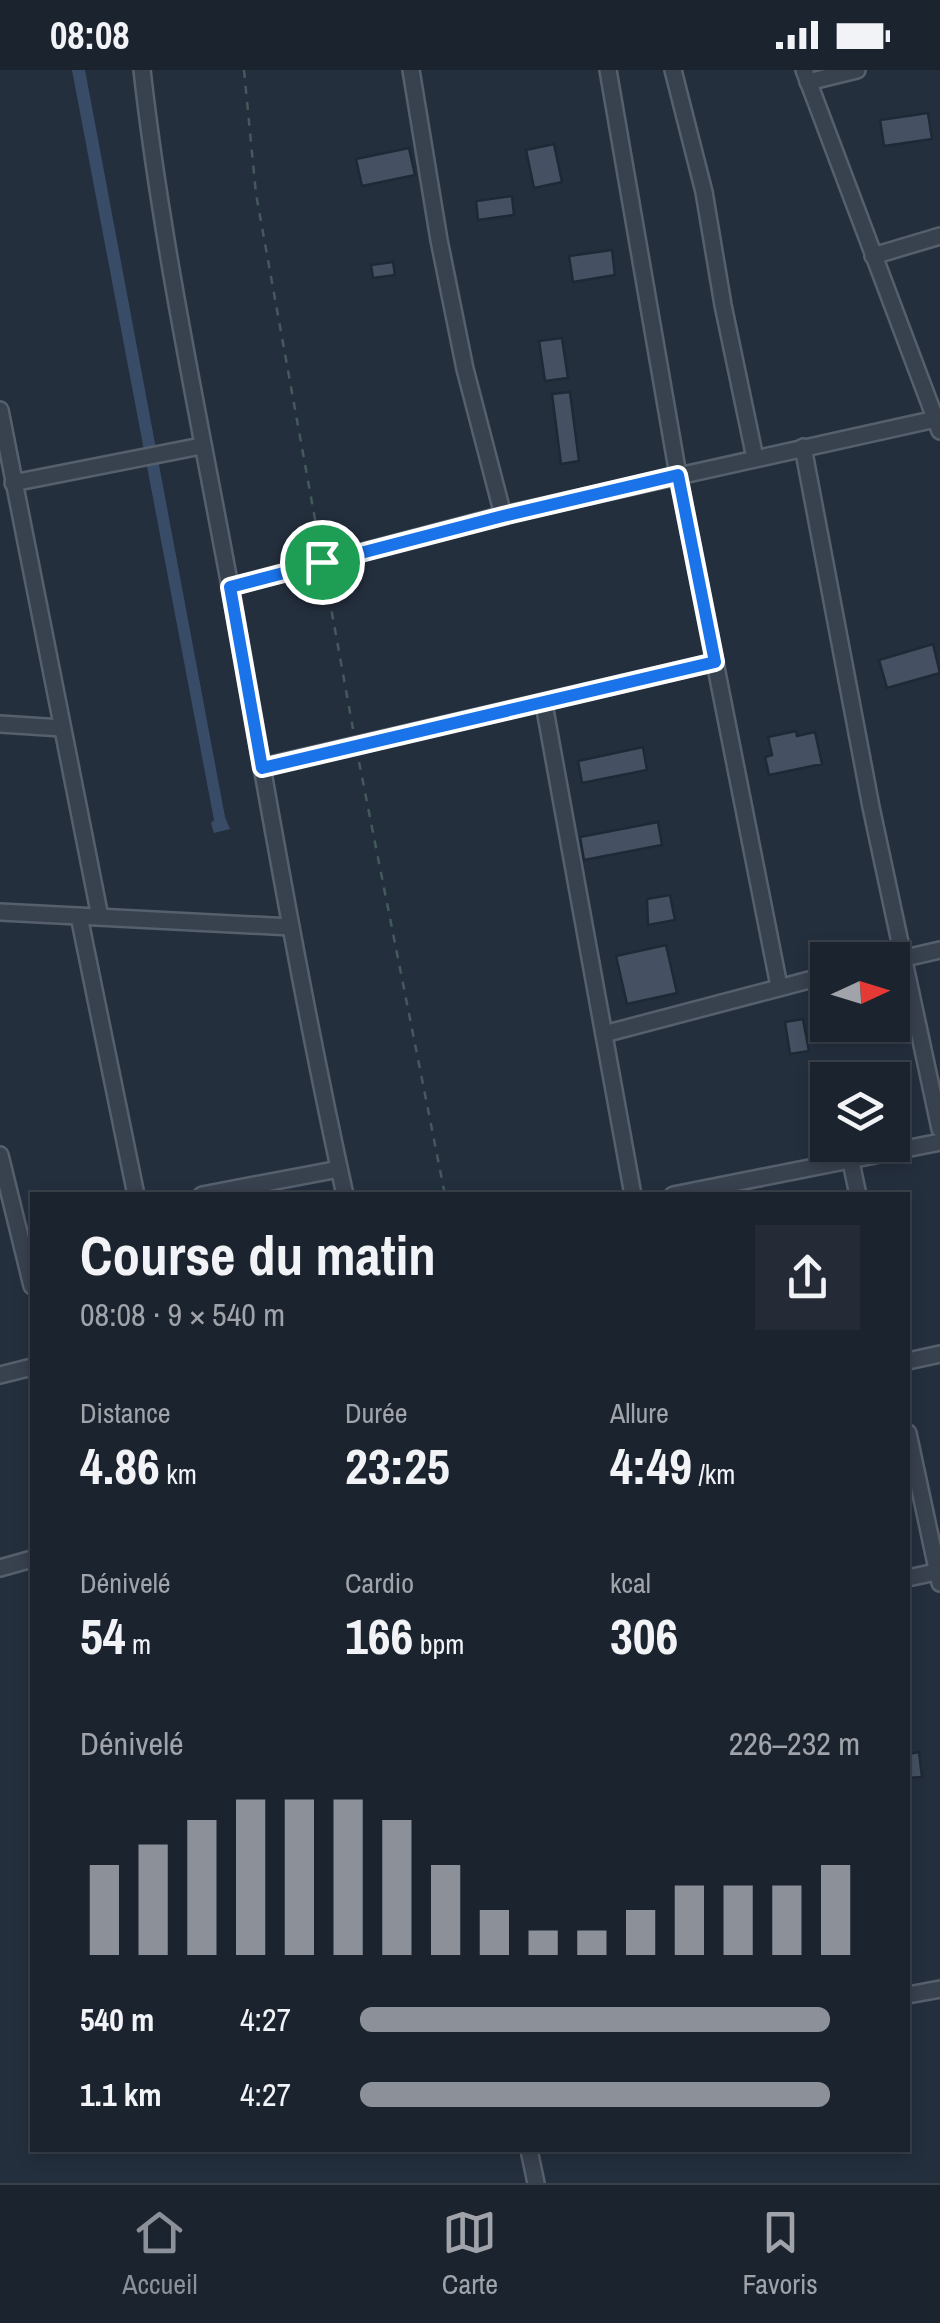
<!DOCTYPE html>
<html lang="fr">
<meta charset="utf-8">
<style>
:root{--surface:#1b232e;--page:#242b36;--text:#f1f3f6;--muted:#a0a4aa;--line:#39404a;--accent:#8c9099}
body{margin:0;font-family:"Archivo Narrow",sans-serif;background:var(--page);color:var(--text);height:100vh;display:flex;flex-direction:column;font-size:38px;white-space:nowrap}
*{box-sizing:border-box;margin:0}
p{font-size:32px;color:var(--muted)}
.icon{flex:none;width:55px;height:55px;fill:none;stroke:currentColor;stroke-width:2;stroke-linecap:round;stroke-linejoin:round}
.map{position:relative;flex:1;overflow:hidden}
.sheet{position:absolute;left:30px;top:1122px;width:880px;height:960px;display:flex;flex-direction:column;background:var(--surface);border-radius:0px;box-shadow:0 5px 15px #0003,0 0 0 2px var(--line)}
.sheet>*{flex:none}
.needle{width:65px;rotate:86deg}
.fabs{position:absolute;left:810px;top:872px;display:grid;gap:20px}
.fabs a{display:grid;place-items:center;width:100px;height:100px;border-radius:0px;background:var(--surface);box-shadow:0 5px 15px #0003,0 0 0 2px var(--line);font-size:50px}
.pin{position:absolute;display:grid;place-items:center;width:85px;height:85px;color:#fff;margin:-42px;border:5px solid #fff;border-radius:50%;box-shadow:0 2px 10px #0007}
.round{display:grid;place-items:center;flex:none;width:105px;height:105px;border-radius:0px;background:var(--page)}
.headline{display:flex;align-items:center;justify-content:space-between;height:170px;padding:0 50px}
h1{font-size:55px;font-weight:700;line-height:75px}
.stats{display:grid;grid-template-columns:repeat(3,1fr);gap:15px;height:170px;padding:10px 50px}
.stats div{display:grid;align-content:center}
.stats b{font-size:50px;font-weight:700}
.stats small{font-size:28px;font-weight:400}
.stats p{font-size:28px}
.chart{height:280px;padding:20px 50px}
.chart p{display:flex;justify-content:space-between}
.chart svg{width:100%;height:180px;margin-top:10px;stroke:var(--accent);stroke-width:6}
ul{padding:0 50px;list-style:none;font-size:32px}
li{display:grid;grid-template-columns:160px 120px 1fr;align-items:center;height:75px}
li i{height:25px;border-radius:12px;background:var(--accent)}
.status{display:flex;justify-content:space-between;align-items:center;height:70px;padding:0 50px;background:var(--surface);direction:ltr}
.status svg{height:28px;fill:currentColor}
.menu{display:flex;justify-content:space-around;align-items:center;height:140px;border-top:2px solid var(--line);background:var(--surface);font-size:28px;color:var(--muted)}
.menu a{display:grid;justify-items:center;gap:5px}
.menu .selected{color:var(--accent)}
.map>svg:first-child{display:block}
</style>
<div class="status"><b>08:08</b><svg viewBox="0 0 49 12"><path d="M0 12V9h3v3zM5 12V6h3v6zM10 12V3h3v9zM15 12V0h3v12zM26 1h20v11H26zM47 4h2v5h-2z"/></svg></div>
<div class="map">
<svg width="940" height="2113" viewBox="0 0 940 2113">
<rect width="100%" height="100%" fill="#242f3e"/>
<polygon fill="#394c67" points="72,0 85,0 225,747 230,759 214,763 211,753 214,750"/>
<g fill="#455162" stroke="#1f2835" stroke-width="2.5">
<polygon points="928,43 932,69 884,76 880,50"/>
<polygon points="554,74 562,112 534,118 526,80"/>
<polygon points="409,78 415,105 362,116 356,89"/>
<polygon points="512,126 514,145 478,150 476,131"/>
<polygon points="612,180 615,205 573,212 569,186"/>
<polygon points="393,192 395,205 373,208 371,195"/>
<polygon points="562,268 568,308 545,311 539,271"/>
<polygon points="570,322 579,391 561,394 552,324"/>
<polygon points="933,574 940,603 887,618 879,590"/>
<polygon points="796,661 797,666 815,662 822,694 769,705 765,687 772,685 768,667"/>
<polygon points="643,677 647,700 582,713 578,691"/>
<polygon points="658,752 662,775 584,790 580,767"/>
<polygon points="670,825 675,850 648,855 647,829"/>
<polygon points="666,875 677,923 627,934 616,886"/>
<polygon points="897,946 899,961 859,967 857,955 892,955 892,947"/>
<polygon points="803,949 809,981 790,984 785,952"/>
<polygon points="919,1682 922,1707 908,1708 908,1684"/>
</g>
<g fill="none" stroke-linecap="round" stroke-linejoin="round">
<defs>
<g id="minor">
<path d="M142 0C162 176 199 348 231 522 267 724 301 925 345 1125"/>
<polyline points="411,0 439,170 465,299 503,445"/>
<polyline points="608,0 678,405 779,916"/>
<polyline points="673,0 704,122 723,235 755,388"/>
<polyline points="804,0 940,361"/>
<polyline points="808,12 857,0"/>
<polyline points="873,186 940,166"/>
<polyline points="0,340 100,847"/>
<polyline points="803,377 871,737 940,1059"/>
<polyline points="13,413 201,376"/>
<polyline points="230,517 503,445 940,348"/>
<polyline points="544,634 633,1125"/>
<polyline points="0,654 62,658"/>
<polyline points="262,697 715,592"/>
<polyline points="0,842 291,857"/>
<polyline points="79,846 136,1125"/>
<polyline points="892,891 940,880"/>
<polyline points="604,964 828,905"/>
<polyline points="0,1085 32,1216"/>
<polyline points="851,1092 858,1125"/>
<polyline points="202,1125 339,1099"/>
<polyline points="673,1125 940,1072"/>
<polyline points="908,1291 940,1284"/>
<polyline points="0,1305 32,1297"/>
<polyline points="908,1363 940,1513"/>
<polyline points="0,1498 32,1489"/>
<polyline points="908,1508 940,1501"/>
<polyline points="908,1925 940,1919"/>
<polyline points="529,2080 536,2113"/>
</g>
</defs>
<use href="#minor" stroke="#565f6c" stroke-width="20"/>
<g stroke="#44595c" stroke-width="2.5" stroke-dasharray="8 8" stroke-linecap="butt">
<polyline points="244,0 256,124 320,477"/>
<polyline points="326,510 353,659"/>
<polyline points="359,692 445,1125"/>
</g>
<use href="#minor" stroke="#38414e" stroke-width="15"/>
</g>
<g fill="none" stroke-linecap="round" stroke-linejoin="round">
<defs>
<polygon id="route" points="678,405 715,592 262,698 230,517 503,446"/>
</defs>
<use href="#route" stroke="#fff" stroke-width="20"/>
<use href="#route" stroke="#1a73e8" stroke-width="12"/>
</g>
</svg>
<div class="fabs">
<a><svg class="needle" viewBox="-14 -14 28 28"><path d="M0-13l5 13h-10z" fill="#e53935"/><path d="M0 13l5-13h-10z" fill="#a0a4aa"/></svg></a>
<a><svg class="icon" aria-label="layers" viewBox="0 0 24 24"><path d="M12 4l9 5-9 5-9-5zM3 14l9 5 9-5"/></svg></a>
</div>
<div class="pin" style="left:322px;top:492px;background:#1e9e55"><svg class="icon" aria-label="arrive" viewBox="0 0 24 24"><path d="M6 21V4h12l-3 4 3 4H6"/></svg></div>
<section class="sheet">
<div class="headline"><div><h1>Course du matin</h1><p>08:08 · 9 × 540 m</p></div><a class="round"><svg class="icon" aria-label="share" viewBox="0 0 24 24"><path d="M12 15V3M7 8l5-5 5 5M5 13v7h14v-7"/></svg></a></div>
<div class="stats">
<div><p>Distance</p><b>4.86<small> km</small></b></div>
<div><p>Durée</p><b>23:25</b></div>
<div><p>Allure</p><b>4:49<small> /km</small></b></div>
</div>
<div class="stats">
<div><p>Dénivelé</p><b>54<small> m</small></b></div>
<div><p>Cardio</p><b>166<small> bpm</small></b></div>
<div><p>kcal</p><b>306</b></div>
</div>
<div class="chart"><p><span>Dénivelé</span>226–232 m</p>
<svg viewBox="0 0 160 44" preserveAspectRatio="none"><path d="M5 44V22M15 44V17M25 44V11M35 44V6M45 44V6M55 44V6M65 44V11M75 44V22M85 44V33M95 44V38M105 44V38M115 44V33M125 44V27M135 44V27M145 44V27M155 44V22"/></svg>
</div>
<ul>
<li><b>540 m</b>4:27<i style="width:94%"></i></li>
<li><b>1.1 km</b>4:27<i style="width:94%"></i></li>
</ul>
</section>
</div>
<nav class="menu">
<a class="selected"><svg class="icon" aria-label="home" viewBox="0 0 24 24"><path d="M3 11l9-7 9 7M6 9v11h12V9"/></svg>Accueil</a>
<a><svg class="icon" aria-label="map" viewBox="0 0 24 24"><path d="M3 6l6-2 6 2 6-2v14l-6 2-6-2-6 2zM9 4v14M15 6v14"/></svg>Carte</a>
<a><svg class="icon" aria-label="saved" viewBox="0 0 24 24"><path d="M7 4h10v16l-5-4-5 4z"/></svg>Favoris</a>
</nav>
